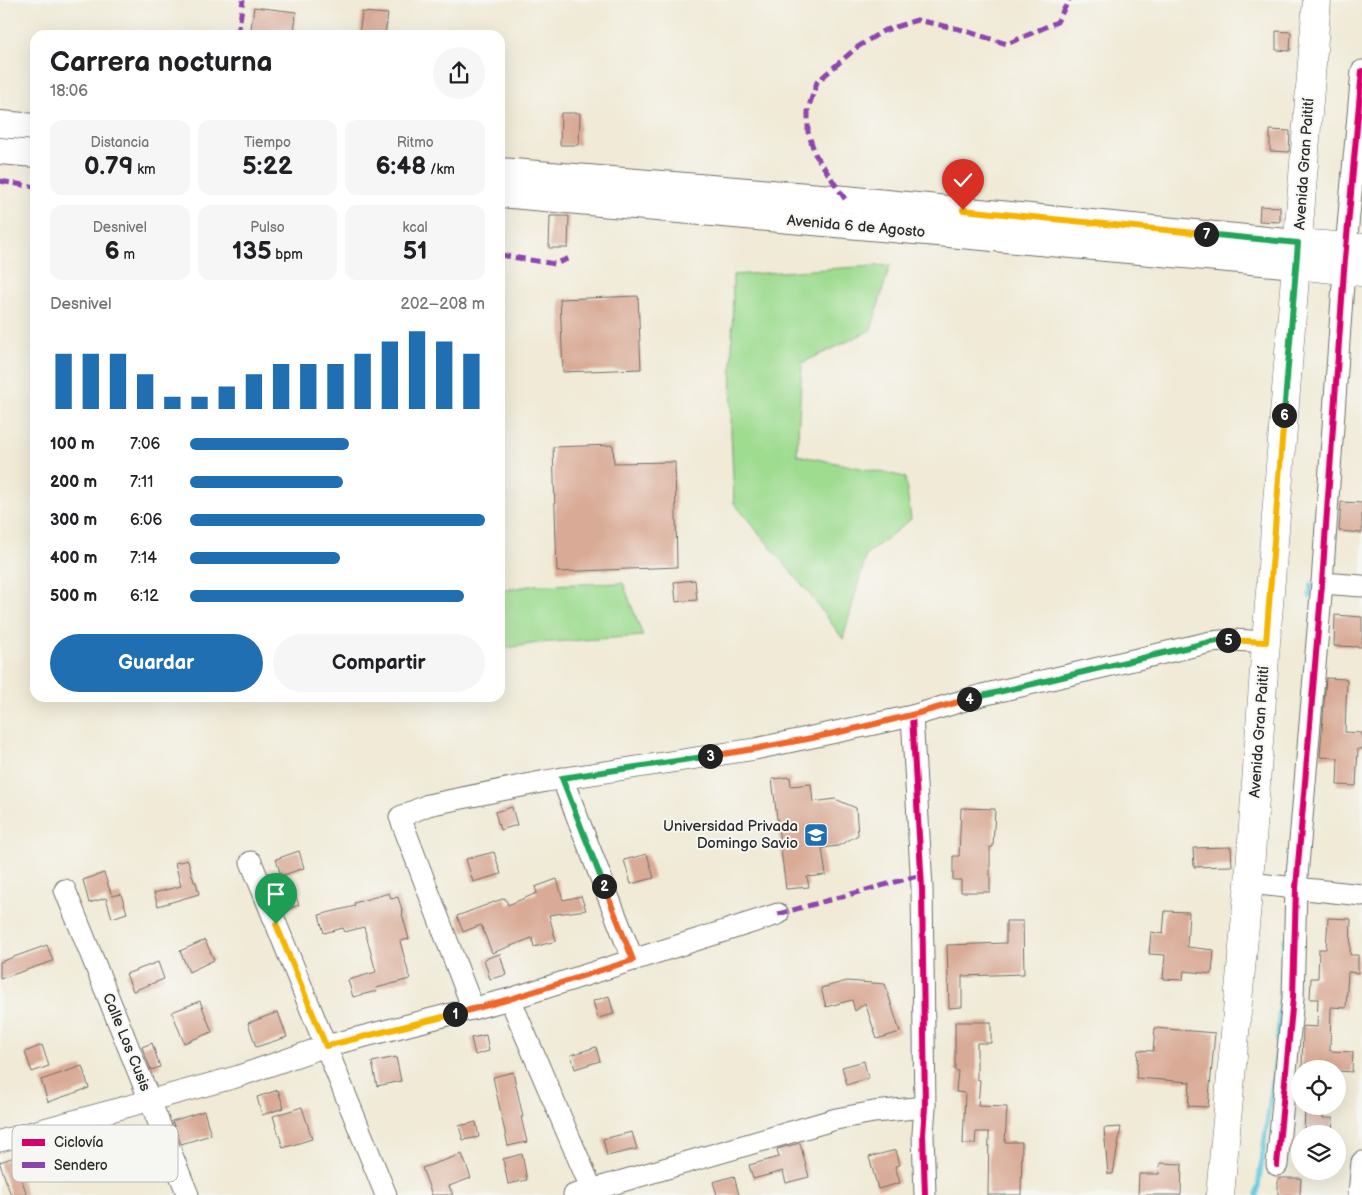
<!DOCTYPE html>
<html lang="es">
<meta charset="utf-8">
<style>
:root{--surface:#fff;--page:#f6f6f6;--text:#202124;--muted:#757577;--accent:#1f6fb2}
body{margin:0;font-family:"Balsamiq Sans",sans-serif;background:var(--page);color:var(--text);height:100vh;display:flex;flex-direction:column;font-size:19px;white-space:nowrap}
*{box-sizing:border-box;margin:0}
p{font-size:16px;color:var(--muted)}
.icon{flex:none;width:28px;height:28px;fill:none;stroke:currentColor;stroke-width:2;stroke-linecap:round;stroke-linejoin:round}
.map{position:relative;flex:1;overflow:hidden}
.details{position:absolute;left:30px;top:30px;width:475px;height:672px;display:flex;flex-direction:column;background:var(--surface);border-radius:15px;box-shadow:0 5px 20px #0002}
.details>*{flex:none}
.controls{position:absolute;left:1291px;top:1060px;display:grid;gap:10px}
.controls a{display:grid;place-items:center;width:55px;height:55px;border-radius:50%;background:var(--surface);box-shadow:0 5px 20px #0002;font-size:25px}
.pin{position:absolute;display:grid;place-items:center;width:42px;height:42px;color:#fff;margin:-51px -21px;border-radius:50% 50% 50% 0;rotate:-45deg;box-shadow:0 0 5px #0007}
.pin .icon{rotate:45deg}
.km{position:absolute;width:25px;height:25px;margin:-12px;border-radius:50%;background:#222;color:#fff;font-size:14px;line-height:25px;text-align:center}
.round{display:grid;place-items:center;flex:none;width:52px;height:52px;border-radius:26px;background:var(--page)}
.headline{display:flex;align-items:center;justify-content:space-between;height:85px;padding:0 20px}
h1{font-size:28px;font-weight:700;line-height:38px}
.metrics{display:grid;grid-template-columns:repeat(3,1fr);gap:8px;height:85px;padding:5px 20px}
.metrics div{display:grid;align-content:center;border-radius:12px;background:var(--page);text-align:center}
.metrics b{font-size:25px;font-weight:700}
.metrics small{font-size:14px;font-weight:400}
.metrics p{font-size:14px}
.chart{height:140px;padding:10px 20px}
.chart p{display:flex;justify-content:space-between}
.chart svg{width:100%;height:90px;margin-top:5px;stroke:var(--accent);stroke-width:6}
.action{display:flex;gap:10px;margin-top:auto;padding:10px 20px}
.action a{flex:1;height:58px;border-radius:30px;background:var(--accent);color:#fff;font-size:20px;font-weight:700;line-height:58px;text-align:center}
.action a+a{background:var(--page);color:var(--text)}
ul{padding:0 20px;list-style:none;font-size:16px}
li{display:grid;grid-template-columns:80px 60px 1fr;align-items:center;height:38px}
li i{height:12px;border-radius:6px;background:var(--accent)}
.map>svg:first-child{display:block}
</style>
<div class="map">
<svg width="1362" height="1195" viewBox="0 0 1362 1195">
<rect width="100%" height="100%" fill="#f6f6f2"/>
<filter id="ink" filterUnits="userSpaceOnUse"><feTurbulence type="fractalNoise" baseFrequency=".02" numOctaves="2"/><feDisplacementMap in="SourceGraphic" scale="10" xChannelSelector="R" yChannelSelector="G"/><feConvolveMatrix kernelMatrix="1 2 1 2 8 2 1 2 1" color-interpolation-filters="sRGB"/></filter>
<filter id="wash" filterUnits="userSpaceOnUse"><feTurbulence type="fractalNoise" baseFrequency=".0096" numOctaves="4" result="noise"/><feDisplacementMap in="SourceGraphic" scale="20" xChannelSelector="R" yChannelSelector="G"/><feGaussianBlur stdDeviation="1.12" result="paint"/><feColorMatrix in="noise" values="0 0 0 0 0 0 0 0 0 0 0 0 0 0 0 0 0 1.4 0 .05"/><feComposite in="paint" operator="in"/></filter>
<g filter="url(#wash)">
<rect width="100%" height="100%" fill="#f0ead6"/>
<g fill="#9edc90" stroke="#64845e">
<polygon points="890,265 871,330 802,363 797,455 905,477 911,519 866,555 843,639 808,592 734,503 731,432 733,275"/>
<polygon points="623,583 643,636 538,643 500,649 500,591 535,585"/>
</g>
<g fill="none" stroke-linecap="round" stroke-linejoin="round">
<g stroke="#60c8dc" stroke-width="5">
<polyline points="1310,597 1311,585"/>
<polyline points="1257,1195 1277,1052 1284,940"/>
</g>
</g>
<g id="blocks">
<g fill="#d9aa95">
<polygon points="254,7 296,12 294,35 250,35"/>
<polygon points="362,12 388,14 385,35 359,35"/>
<polygon points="1276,31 1291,32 1290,51 1276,50"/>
<polygon points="561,113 580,113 579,145 560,145"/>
<polygon points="1270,130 1290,131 1289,152 1270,151"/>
<polygon points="1260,206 1280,207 1280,222 1259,221"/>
<polygon points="550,216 569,216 568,248 549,248"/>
<polygon points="638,296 641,369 563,372 560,299"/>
<polygon points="613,445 614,463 675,462 677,567 557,572 553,447"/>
<polygon points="1341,502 1362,503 1362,533 1339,531"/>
<polygon points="695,580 697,600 676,602 674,582"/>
<polygon points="1335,615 1362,617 1362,647 1334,646"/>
<polygon points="1326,678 1347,679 1345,732 1362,733 1362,749 1358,749 1356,786 1337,785 1338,758 1320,757"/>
<polygon points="790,777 791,786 811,784 813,802 835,799 856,808 858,835 838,846 822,848 826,875 807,877 809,887 786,889 772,779"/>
<polygon points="512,807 517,825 500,830 495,812"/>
<polygon points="961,808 995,809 993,847 990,847 990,892 961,892 961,880 953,880 953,856 959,856"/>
<polygon points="1231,847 1232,866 1194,867 1193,848"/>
<polygon points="299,851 304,868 281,876 276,859"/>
<polygon points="494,852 501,874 473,882 466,859"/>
<polygon points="647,854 654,878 631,884 624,860"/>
<polygon points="188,860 194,882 196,882 199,894 158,906 154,893 181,886 175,863"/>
<polygon points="104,873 112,896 121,894 127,913 112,918 106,898 89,903 83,880"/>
<polygon points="557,879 563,900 581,896 586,910 549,915 556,941 534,947 532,938 492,953 481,925 463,932 457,916 505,898 508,905 537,893 535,887"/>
<polygon points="293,890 299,905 286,910 280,895"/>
<polygon points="389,893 391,899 398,897 403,913 402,914 409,939 400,941 410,979 376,988 377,991 353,997 348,980 376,972 364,927 345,932 343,928 324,933 319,915 355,906 354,903"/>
<polygon points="1165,911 1189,912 1187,947 1214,950 1212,974 1184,971 1183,980 1163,979 1165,955 1149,954 1151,932 1163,934"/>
<polygon points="1328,918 1351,919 1350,955 1358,955 1358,973 1348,972 1346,1008 1331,1007 1330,1051 1353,1052 1352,1072 1338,1071 1338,1069 1302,1069 1303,1026 1317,1027 1318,999 1310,999 1311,978 1318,978 1319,949 1326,949"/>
<polygon points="1006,921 1023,921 1024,974 962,976 962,1007 949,1008 947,945 1006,943"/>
<polygon points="205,940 214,960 189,972 180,951"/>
<polygon points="47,945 53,961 0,979 0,962"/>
<polygon points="500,954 506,975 490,979 484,959"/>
<polygon points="158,962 164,979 133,991 126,974"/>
<polygon points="847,981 885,984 900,1032 877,1039 865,1003 855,1011 852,1000 826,1007 821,988"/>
<polygon points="609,996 614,1014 598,1018 593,1001"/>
<polygon points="200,1001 212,1032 184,1043 172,1012"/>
<polygon points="278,1012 287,1037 256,1047 248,1023"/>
<polygon points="955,1022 991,1022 991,1043 977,1043 977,1079 980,1080 978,1106 1007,1107 1005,1142 1022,1142 1021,1195 988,1195 989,1132 976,1132 975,1144 963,1144 965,1093 956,1092 958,1071 955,1071"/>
<polygon points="1155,1028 1215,1033 1208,1107 1188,1106 1190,1082 1136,1078 1138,1050 1153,1051"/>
<polygon points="486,1035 489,1051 475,1055 471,1038"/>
<polygon points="152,1043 160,1067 151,1070 142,1047"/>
<polygon points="42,1045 49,1066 32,1072 25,1052"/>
<polygon points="596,1047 600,1061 575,1069 571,1055"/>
<polygon points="396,1057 401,1081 377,1086 372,1062"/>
<polygon points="864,1061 868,1078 847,1085 842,1067"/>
<polygon points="82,1066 89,1088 48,1102 41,1080"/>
<polygon points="513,1072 523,1117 521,1117 527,1142 508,1146 493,1077"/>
<polygon points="278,1090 284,1108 262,1115 257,1097"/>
<polygon points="1305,1106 1323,1106 1323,1118 1333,1118 1332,1134 1304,1134"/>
<polygon points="302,1107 312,1139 283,1148 273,1116"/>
<polygon points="204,1111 211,1135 181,1144 172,1121"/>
<polygon points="476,1122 479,1137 463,1140 459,1126"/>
<polygon points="1121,1127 1113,1174 1108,1174 1104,1128"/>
<polygon points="632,1132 637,1149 607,1156 603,1139"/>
<polygon points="800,1143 809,1177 786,1183 783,1171 753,1179 749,1165 779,1157 777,1149"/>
<polygon points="896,1150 900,1165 895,1166 900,1183 878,1189 869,1157"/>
<polygon points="462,1154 471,1178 449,1186 453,1195 432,1195 422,1168"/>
<polygon points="522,1154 527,1180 508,1184 503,1159"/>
<polygon points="14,1157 27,1195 11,1195 0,1164 0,1162"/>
<polygon points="1160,1163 1182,1164 1181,1195 1138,1195 1139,1174 1159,1174"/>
<polygon points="734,1176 739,1195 717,1195 713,1182"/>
<polygon points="1278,1178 1301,1178 1300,1195 1278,1195"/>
</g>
</g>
</g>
<g filter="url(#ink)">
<use href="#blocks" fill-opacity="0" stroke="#706e67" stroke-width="1"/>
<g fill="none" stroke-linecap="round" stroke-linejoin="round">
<defs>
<g id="minor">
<polyline points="1322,583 1362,586"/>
<polyline points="562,778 633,960"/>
<polyline points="251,862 386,1195"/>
<polyline points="1249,883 1362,895"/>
<polyline points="65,890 188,1195"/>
<polyline points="510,999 594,1195"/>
<polyline points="473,1009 400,817 428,805 546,781 755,749 912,716"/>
<polyline points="0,1141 236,1077 326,1046 510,999 778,914"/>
<polyline points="1277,1165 1293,998 1296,888 1322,583 1344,270 1362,71"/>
<polyline points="574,1195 836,1119 874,1112 925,1107"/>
<polyline points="925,1195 923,1134 925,1107 922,888 912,716 982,695 1211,642 1233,640 1266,642"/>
<polyline points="1359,1195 1362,1162"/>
</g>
<g id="tertiary">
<polyline points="0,124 35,127"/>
<polyline points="0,151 35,154"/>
<polyline points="500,171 845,199 1298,243"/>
<polyline points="500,194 1296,265"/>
</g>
<g id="primary">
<polyline points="1298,243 1362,248"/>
<polyline points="1296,265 1362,272"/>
<polyline points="1220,1195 1249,883 1266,642 1317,0"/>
</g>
</defs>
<use href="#minor" stroke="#706e67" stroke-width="23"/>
<use href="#tertiary" stroke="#706e67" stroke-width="28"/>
<use href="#primary" stroke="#706e67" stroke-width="29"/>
<use href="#minor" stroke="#fff" stroke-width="21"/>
<use href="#tertiary" stroke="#fff" stroke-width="26"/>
<use href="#primary" stroke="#fff" stroke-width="28"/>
<g stroke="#8e44ad" stroke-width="5" stroke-dasharray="10 5" stroke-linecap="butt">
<polyline points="238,35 243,0"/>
<polyline points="0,181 35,187"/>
<polyline points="845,199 815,154 808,132 808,109 817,82 856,48 883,31 917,20 959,29 1007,44 1057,22 1069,0"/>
<polyline points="500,255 555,264 572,257"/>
<polyline points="778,914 921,875"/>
</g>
<defs>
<g id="cycleway">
<polyline points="1277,1165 1293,998 1296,888 1322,583 1344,270 1362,71"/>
<polyline points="925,1195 923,1134 925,1107 922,888 912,716 982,695 1211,642 1233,640 1266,642"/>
</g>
</defs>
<use href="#cycleway" stroke="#f6f6f2" stroke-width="9"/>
<use href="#cycleway" stroke="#d6006c" stroke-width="6"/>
</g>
</g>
<g fill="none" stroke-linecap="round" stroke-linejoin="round" filter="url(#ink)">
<defs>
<polyline id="split-1" points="276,924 326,1046 455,1014"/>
<polyline id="split-2" points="455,1014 510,999 633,960 604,886"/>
<polyline id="split-3" points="604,886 562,778 710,756"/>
<path id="split-4" d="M710 756C797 743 884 724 969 699"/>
<polyline id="split-5" points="969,699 1210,642 1228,640"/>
<polyline id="split-6" points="1228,640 1266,642 1284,415"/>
<polyline id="split-7" points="1206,234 1298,243 1284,415"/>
<polyline id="split-8" points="963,210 1206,234"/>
</defs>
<use href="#split-1" stroke="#fff" stroke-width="10"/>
<use href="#split-2" stroke="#fff" stroke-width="10"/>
<use href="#split-3" stroke="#fff" stroke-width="10"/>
<use href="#split-4" stroke="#fff" stroke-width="10"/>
<use href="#split-5" stroke="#fff" stroke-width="10"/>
<use href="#split-6" stroke="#fff" stroke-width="10"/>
<use href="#split-7" stroke="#fff" stroke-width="10"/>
<use href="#split-8" stroke="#fff" stroke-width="10"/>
<use href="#split-1" stroke="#f5b400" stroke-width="6"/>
<use href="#split-2" stroke="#f0652b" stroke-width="6"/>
<use href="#split-3" stroke="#22a559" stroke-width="6"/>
<use href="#split-4" stroke="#f0652b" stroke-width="6"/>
<use href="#split-5" stroke="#22a559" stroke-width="6"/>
<use href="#split-6" stroke="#f5b400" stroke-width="6"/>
<use href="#split-7" stroke="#22a559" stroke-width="6"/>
<use href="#split-8" stroke="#f5b400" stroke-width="6"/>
</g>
<defs>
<symbol id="university-square" viewBox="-11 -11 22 22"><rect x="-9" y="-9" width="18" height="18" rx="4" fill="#1f6fb2" stroke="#f6f6f2"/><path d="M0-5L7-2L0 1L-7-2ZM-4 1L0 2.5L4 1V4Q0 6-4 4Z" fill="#fff"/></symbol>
</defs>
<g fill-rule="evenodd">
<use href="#university-square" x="802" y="821" width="28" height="28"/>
</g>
<g text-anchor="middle" stroke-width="4" stroke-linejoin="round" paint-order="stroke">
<g font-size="15" fill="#2b2b2b" stroke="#f6f6f2">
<text transform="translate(1304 164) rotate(-86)" y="5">Avenida Gran Paitití</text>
<text transform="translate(856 226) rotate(5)" y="5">Avenida 6 de Agosto</text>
<text transform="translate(1259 732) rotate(-86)" y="5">Avenida Gran Paitití</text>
<text transform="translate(127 1042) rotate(68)" y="5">Calle Los Cusis</text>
</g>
<g font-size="15" fill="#2b2b2b" stroke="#f6f6f2" text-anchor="end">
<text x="798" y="831">Universidad Privada<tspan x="798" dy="17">Domingo Savio</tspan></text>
</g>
</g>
<rect x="12" y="1125" width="166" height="57" rx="8" fill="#f6f6f2" stroke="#b9b9b6" stroke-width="1"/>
<rect x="22" y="1139" width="23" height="7" fill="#d6006c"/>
<rect x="22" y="1162" width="23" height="6" fill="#8e44ad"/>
<g font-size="14" fill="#2b2b2b">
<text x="54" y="1147">Ciclovía</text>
<text x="54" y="1170">Sendero</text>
</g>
</svg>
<div class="controls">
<a><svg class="icon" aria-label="locate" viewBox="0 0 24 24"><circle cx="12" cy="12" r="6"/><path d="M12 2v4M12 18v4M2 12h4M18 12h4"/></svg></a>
<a><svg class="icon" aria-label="layers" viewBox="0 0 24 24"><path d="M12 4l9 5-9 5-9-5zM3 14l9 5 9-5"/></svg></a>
</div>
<div class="pin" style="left:276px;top:924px;background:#1e9e55"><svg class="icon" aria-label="arrive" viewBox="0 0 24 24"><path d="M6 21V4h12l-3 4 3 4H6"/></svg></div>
<div class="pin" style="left:963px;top:210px;background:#d93025"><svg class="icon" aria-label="check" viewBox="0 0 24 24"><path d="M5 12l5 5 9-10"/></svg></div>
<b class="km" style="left:455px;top:1014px">1</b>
<b class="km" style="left:604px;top:886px">2</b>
<b class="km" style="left:710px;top:756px">3</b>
<b class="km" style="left:969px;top:699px">4</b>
<b class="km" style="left:1228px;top:640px">5</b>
<b class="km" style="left:1284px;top:415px">6</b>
<b class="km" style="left:1206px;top:234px">7</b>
<section class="details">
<div class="headline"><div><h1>Carrera nocturna</h1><p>18:06</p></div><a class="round"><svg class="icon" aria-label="share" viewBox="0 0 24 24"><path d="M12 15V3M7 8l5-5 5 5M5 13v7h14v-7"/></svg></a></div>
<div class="metrics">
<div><p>Distancia</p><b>0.79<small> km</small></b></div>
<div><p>Tiempo</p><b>5:22</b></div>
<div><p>Ritmo</p><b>6:48<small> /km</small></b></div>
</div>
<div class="metrics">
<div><p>Desnivel</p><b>6<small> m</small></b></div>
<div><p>Pulso</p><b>135<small> bpm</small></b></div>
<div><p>kcal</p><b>51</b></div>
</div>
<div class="chart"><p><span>Desnivel</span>202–208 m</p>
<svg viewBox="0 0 160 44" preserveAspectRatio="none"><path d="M5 44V17M15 44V17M25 44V17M35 44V27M45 44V38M55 44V38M65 44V33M75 44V27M85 44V22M95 44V22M105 44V22M115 44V17M125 44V11M135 44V6M145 44V11M155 44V17"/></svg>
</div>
<ul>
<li><b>100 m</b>7:06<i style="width:54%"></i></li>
<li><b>200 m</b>7:11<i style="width:52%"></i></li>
<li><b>300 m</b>6:06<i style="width:100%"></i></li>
<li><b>400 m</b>7:14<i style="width:51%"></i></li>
<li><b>500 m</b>6:12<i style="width:93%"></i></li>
</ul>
<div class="action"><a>Guardar</a><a>Compartir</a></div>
</section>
</div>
